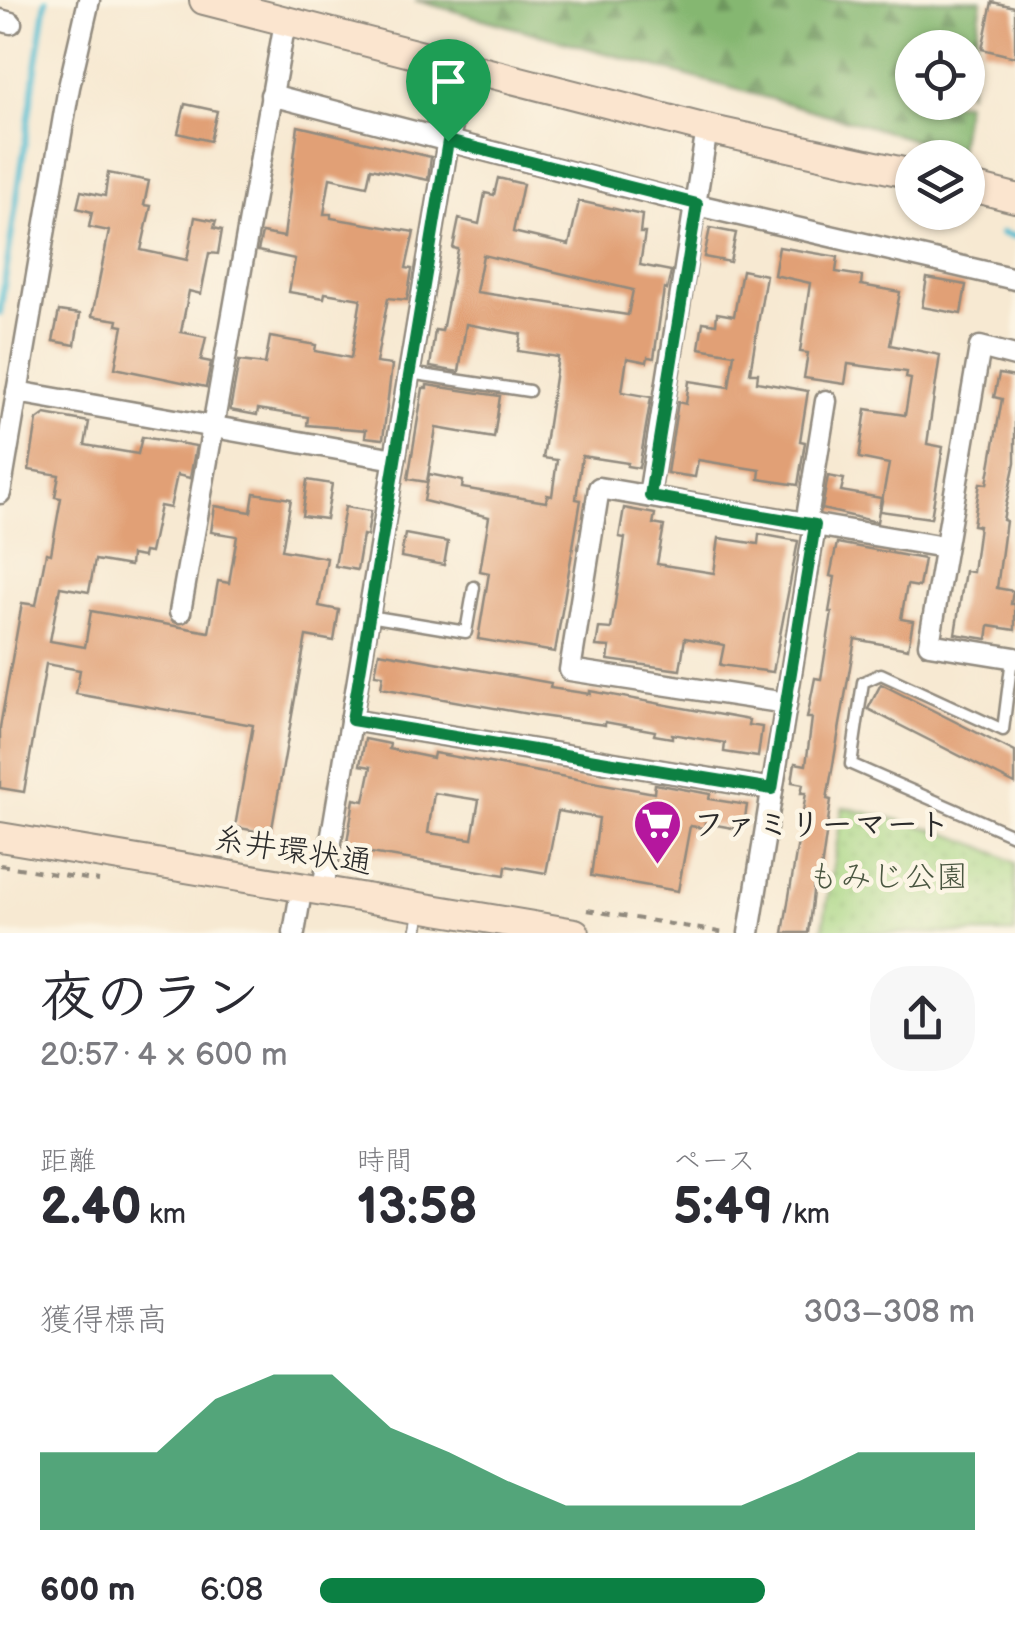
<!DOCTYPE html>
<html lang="ja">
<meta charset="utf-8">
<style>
:root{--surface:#fff;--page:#f7f7f7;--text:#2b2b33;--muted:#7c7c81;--accent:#0b8043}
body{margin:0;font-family:"Balsamiq Sans","Klee One",sans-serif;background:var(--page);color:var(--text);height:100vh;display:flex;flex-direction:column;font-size:38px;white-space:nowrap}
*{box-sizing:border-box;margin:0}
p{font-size:32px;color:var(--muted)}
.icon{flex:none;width:55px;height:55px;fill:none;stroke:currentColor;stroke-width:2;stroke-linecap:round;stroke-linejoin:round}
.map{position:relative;height:933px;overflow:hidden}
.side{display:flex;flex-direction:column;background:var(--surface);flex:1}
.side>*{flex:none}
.controls{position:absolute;left:895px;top:30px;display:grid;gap:20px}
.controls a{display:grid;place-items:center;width:90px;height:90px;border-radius:50%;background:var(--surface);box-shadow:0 2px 8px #0004;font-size:50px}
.pin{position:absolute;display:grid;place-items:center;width:85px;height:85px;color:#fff;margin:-102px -42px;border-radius:50% 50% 50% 0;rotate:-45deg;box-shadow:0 0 10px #0007}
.pin .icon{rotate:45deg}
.round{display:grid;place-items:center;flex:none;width:105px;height:105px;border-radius:40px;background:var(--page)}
.summary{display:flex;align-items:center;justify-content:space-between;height:170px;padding:0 40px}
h1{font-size:55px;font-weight:700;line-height:75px}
.figures{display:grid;grid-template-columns:repeat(3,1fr);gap:15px;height:170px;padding:10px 40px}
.figures div{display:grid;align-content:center}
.figures b{font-size:50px;font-weight:700}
.figures small{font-size:28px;font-weight:400}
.figures p{font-size:28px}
.chart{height:280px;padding:20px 40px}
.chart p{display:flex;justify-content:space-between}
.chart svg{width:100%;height:180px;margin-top:10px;fill:var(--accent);opacity:.7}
ul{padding:0 40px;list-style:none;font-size:32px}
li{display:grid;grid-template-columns:160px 120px 1fr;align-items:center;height:75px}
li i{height:25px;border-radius:12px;background:var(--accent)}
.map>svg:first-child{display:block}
</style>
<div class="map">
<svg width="1015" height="933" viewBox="0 0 1015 933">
<defs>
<pattern id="forest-firs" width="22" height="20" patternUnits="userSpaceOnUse" patternTransform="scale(2.5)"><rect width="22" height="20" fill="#85b771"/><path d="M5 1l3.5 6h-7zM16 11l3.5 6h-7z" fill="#6d955d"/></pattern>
<pattern id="park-dots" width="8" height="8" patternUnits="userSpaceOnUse" patternTransform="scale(2.5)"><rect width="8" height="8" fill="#a7d683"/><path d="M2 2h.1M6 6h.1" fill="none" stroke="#90b871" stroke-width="1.8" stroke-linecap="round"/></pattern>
</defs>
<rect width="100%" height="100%" fill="#fcf5e5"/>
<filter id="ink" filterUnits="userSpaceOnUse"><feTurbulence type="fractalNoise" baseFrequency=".01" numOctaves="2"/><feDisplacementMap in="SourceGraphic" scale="20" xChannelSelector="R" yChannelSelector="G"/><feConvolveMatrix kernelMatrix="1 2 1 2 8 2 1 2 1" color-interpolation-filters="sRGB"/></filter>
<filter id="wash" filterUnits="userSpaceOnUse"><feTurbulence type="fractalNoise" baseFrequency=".0048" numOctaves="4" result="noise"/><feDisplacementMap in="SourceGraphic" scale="40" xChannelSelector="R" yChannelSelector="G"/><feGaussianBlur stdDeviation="2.25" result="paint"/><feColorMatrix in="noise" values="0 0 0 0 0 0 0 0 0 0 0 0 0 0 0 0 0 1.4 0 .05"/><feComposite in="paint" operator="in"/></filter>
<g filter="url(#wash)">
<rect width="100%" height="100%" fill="#f7e9d2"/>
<polygon fill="url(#forest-firs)" stroke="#58714e" stroke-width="2.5" points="415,0 982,0 968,94 968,48 912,48 912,102 966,103 958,154 872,127"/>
<path fill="url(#park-dots)" stroke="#698057" stroke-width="2.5" d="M843 807C902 821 962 833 1015 863V933H822Z"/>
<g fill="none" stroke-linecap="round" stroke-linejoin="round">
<g stroke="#53bcd0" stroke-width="6">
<polyline points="1001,233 1015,237"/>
<polyline points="0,313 46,0"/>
</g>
</g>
<g id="blocks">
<g fill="#e1a076" fill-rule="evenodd">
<polygon points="992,2 1015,7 1015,57 982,49"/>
<polygon points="185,104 217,111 210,141 178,133"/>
<polygon points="298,126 431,157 428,180 371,168 367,186 330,178 324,214 331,214 331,218 414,232 406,268 412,269 407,300 388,298 376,363 392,365 383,439 365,437 366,430 307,425 308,417 258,409 257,415 230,410 239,361 265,364 270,337 316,345 315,351 351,358 361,299 325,293 324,298 289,292 295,259 258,251 262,233 284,237"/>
<polygon points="108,173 149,181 144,205 151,206 141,250 187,260 195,217 216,221 214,228 222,230 218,254 209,253 201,294 189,291 181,332 206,337 201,360 211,362 206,387 115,368 123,326 117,325 118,320 92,316 109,231 89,227 92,212 77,208 81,191 105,196"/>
<path d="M498 178 523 184 513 232 569 245 579 201 642 215 640 233H645L640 265 671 271 667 290 664 289 654 358 648 357 647 362 627 358 622 392 651 397 639 468 627 466 628 463 582 456 576 499 581 500 555 652 478 639 489 573 480 571 489 517 424 501 429 474 463 481 462 488 546 502 547 495 552 496 557 460 543 458 558 357 518 351 521 334 466 324 459 372 430 367 435 330 442 331 458 249 453 248 459 219 479 224 485 193 494 195ZM483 255 633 290 628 315 476 292Z"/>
<polygon points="710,228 736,233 730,262 704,257"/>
<polygon points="779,247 838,257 836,272 862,276 861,285 900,292 890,345 940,355 927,444 943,447 931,518 880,511 889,464 859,458 866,409 905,415 911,379 906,378 907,372 848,364 845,384 804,378 808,353 800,352 810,283 774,275"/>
<polygon points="742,270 766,275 750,373 758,373 757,382 808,391 800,441 805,442 798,485 759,479 760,470 698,460 695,477 667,473 678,402 686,404 689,381 729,387 734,354 699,348 703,322 716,324 717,313 734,316"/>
<polygon points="927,278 966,285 961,314 922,307"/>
<polygon points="59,311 80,314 75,345 53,341"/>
<polygon points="999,374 1015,377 1015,462 1003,520 1006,521 997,588 1013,591 1011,604 1015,604 1015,630 989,626 987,639 955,634 965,571 973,572 979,526 973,525 980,483 987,484 1002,399 994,397"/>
<polygon points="427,385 500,396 494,438 436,428 427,482 408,479 423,388 427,388"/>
<polygon points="45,414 89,422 85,445 138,454 142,437 196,446 190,478 177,475 170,508 160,506 150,553 144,552 143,557 131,555 130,566 95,560 89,592 60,587 50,641 85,647 91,611 209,632 218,581 229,583 237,536 211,532 215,506 251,512 254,493 291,499 282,550 327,558 319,606 339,610 334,641 306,636 271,834 235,827 253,725 76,694 80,670 46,664 24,792 0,788 0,727 22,603 36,605 46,553 51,554 61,498 55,497 59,475 29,470 37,420"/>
<polygon points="828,476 844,479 841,491 881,498 877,522 822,509"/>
<polygon points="307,480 332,484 326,519 302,516"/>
<polygon points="345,507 371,511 367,536 363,535 357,570 335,566"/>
<polygon points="624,508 655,514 653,524 664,526 657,564 714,573 719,538 758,544 759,534 798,541 773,672 720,665 724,645 685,638 680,670 608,660 610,647 596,646 599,628 611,629 625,538 619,537"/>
<polygon points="405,534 448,542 444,565 401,557"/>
<polygon points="837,543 924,559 919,587 907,585 901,619 913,621 908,649 855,639 827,799 831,800 819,884 814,884 808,933 783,933 806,793 801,793 803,784 792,782 795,763 806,765 812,718 807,718 815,678 821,679 832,612 829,612 835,577 830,576"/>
<polygon points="379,652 551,683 550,688 590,694 590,691 749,720 748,725 762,727 758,757 724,752 725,743 672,734 672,738 654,735 655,731 605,722 605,725 534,715 381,688 383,675 375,674"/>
<polygon points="881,684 1015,752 1015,784 868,709"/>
<path d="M365 739 390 744 389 749 433 758 434 753 654 793 655 784 710 794 709 799 747 805 744 825 738 824V829L705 823 704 828 690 826 678 891 591 876 599 818 558 811 546 873 506 866 505 875 346 849 354 799 364 801 371 767 360 765ZM434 793 479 800 472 839 428 833Z"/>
</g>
</g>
</g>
<g filter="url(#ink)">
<use href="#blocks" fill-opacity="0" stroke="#918a7e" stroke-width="2.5"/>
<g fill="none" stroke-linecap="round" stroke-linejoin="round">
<defs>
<g id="lane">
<polyline points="409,373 529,391"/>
<polyline points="369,616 466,632 474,587"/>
<polyline points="1012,658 1003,730 881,674 863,682 851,764 1015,836"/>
<polyline points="416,933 421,909"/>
</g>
<g id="street">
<polyline points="0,20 11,23"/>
<polyline points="271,95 697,205 1015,279"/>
<polyline points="1015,356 980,347 929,644 1015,658"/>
<polyline points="17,392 395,459"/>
<polyline points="0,493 69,87 89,0"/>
<polyline points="649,496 707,129"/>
<polyline points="806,524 826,401"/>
<polyline points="180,612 285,22"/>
<polyline points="786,703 570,670 599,488 944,547"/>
<polyline points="351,720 772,789"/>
<polyline points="323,889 448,141 467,68"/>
<polyline points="294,933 302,886"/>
<polyline points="749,933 815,525"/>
</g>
<g id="secondary">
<polyline points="204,0 707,129 912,174"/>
<polyline points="968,186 1015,198"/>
<polyline points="0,837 575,933"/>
</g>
</defs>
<use href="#lane" stroke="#918a7e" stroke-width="15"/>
<use href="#street" stroke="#918a7e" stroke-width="25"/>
<use href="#secondary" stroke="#918a7e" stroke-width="32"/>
<g stroke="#918a7e" stroke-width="4" stroke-dasharray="8 8" stroke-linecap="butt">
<polyline points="0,865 99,881"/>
<polyline points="587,910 725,933"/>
</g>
<use href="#lane" stroke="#fff" stroke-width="10"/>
<use href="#street" stroke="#fff" stroke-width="20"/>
<use href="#secondary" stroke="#fbe5cf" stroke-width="28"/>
</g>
</g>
<g fill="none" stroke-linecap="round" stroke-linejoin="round" filter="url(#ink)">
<defs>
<polygon id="route" points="448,141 697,204 650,496 815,525 772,789 352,720"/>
</defs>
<use href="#route" stroke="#fff" stroke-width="20"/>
<use href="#route" stroke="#0b8043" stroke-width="12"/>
</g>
<defs>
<symbol id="supermarket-pin" viewBox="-11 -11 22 30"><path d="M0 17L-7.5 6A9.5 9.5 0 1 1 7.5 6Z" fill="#b5179e" stroke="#fcf5e5"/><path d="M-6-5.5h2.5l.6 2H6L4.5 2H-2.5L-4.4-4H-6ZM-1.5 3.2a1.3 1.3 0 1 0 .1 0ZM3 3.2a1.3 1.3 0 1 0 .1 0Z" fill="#fff"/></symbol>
</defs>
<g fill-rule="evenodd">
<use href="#supermarket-pin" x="630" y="796" width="55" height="75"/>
</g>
<g text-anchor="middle" stroke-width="9" stroke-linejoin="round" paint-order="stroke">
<g font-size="32" font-weight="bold" fill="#2b2b2b" stroke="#fcf5e5" text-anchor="start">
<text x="693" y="835">ファミリーマート</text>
</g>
<g font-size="32" fill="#2b2b2b" stroke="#fcf5e5">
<text transform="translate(293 850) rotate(9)" y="11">糸井環状通</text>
</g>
<g font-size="32" fill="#4a5641" stroke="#fcf5e5">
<text x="888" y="887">もみじ公園</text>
</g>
</g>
</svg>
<div class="controls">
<a><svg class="icon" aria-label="locate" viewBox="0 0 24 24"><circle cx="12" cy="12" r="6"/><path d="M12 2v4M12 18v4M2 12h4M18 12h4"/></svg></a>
<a><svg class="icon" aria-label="layers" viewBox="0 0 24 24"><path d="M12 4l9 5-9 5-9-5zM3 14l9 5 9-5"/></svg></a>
</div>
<div class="pin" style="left:448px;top:141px;background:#1e9e55"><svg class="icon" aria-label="arrive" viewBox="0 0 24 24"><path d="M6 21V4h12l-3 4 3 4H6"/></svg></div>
</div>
<section class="side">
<div class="summary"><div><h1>夜のラン</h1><p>20:57 · 4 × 600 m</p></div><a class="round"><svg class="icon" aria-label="share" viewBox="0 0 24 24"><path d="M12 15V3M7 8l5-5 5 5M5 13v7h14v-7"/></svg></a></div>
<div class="figures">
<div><p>距離</p><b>2.40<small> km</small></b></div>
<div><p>時間</p><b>13:58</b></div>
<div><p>ペース</p><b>5:49<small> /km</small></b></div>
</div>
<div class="chart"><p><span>獲得標高</span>303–308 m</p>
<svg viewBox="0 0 160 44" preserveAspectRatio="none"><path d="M0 44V25L10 25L20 25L30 12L40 6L50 6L60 19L70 25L80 32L90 38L100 38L110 38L120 38L130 32L140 25L150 25L160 25V44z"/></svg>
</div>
<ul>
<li><b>600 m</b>6:08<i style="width:68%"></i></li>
</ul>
</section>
